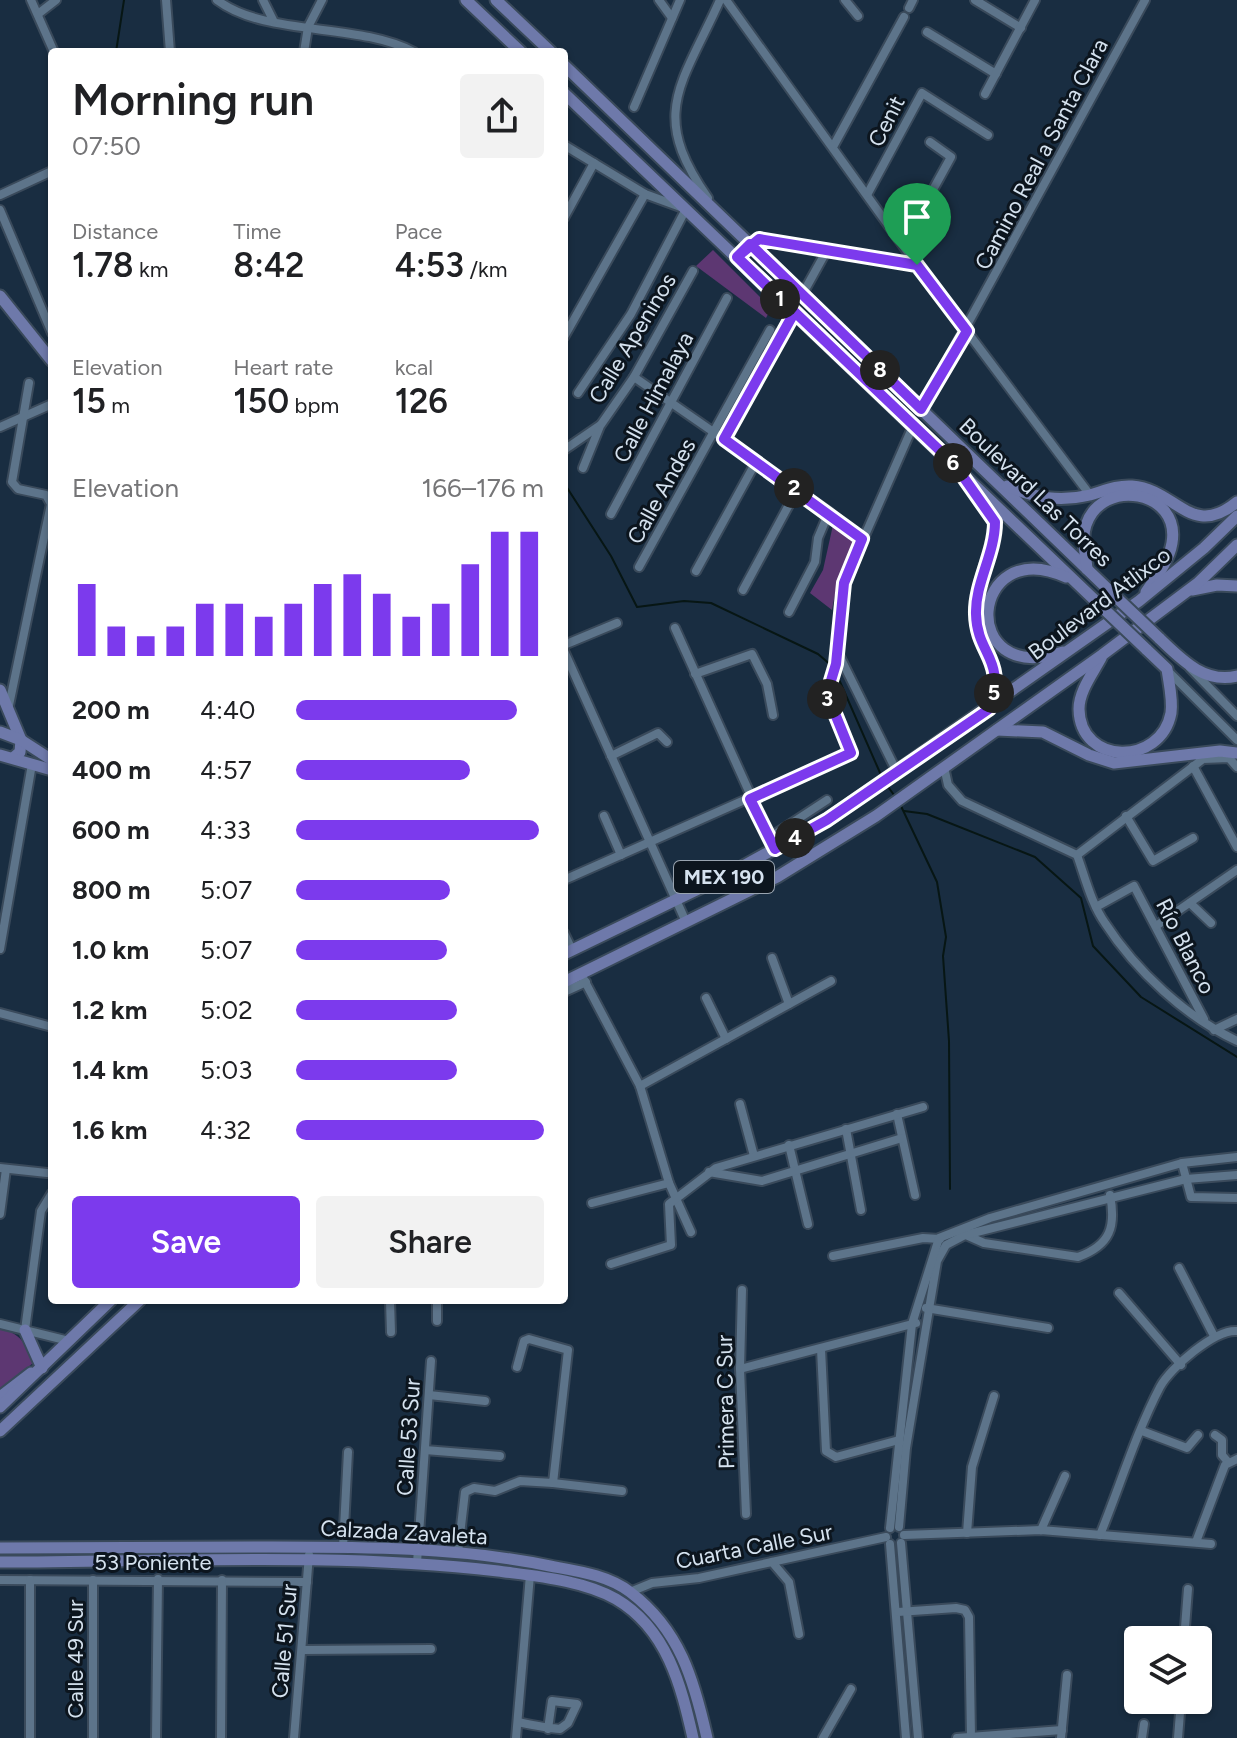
<!DOCTYPE html>
<meta charset="utf-8">
<style>
:root{--surface:#fff;--page:#f2f2f2;--text:#202124;--muted:#757577;--accent:#7c3aed}
body{margin:0;font-family:Figtree,sans-serif;background:var(--page);color:var(--text);height:100vh;display:flex;flex-direction:column;font-size:30px;white-space:nowrap}
*{box-sizing:border-box;margin:0}
p{font-size:26px;color:var(--muted)}
.icon{flex:none;width:44px;height:44px;fill:none;stroke:currentColor;stroke-width:2;stroke-linecap:round;stroke-linejoin:round}
.map{position:relative;flex:1;overflow:hidden}
.details{position:absolute;left:48px;top:48px;width:520px;height:1256px;display:flex;flex-direction:column;background:var(--surface);border-radius:8px;box-shadow:0 2px 6px #0004}
.details>*{flex:none}
.buttons{position:absolute;left:1124px;top:1626px;display:grid;gap:16px}
.buttons a{display:grid;place-items:center;width:88px;height:88px;border-radius:8px;background:var(--surface);box-shadow:0 2px 6px #0004;font-size:40px}
.pin{position:absolute;display:grid;place-items:center;width:68px;height:68px;color:#fff;margin:-82px -34px;border-radius:50% 50% 50% 0;rotate:-45deg;box-shadow:0 0 8px #0007}
.pin .icon{rotate:45deg}
.km{position:absolute;width:40px;height:40px;margin:-20px;border-radius:50%;background:#222;color:#fff;font-size:22px;line-height:40px;text-align:center}
.round{display:grid;place-items:center;flex:none;width:84px;height:84px;border-radius:8px;background:var(--page)}
.summary{display:flex;align-items:center;justify-content:space-between;height:136px;padding:0 24px}
h1{font-size:44px;font-weight:600;line-height:60px}
.figures{display:grid;grid-template-columns:repeat(3,1fr);gap:12px;height:136px;padding:8px 24px}
.figures div{display:grid;align-content:center}
.figures b{font-size:34px;font-weight:600}
.figures small{font-size:22px;font-weight:400}
.figures p{font-size:22px}
.chart{height:224px;padding:16px 24px}
.chart p{display:flex;justify-content:space-between}
.chart svg{width:100%;height:144px;margin-top:8px;stroke:var(--accent);stroke-width:6}
.action{display:flex;gap:16px;margin-top:auto;padding:16px 24px}
.action a{flex:1;height:92px;border-radius:8px;background:var(--accent);color:#fff;font-size:32px;font-weight:600;line-height:92px;text-align:center}
.action a+a{background:var(--page);color:var(--text)}
ul{padding:0 24px;list-style:none;font-size:26px}
li{display:grid;grid-template-columns:128px 96px 1fr;align-items:center;height:60px}
li i{height:20px;border-radius:10px;background:var(--accent)}
.map>svg:first-child{display:block}
</style>
<div class="map">
<svg width="1237" height="1738" viewBox="0 0 1237 1738">
<rect width="100%" height="100%" fill="#192d41"/>
<g fill="#5d3772">
<polygon points="713,250 771,308 766,318 696,266"/>
<polygon points="833,525 854,543 836,589 832,610 810,593 823,570"/>
<path d="M0 1328C19 1333 27 1344 34 1362L0 1392Z"/>
</g>
<g fill="none" stroke-linecap="round" stroke-linejoin="round">
<g stroke="#071614" stroke-width="2">
<polyline points="116,52 124,0"/>
<polyline points="564,483 611,556 637,607 684,601 711,603 818,654 832,666"/>
<polyline points="837,675 881,775"/>
<polyline points="886,784 894,795"/>
<polyline points="900,804 937,882 946,937 943,956 949,1041 950,1189"/>
<polyline points="904,811 927,814 1035,857 1081,898 1093,946 1141,997 1237,1057"/>
</g>
<defs>
<g id="minor">
<polyline points="31,0 54,52"/>
<polyline points="166,0 170,52"/>
<path d="M217 0C266 37 357 22 414 52"/>
<polyline points="263,0 273,20"/>
<polyline points="659,0 672,18"/>
<polyline points="726,0 917,265 1090,495"/>
<polyline points="845,0 858,16"/>
<polyline points="975,0 1021,28"/>
<polyline points="909,8 913,0"/>
<polyline points="38,14 56,0"/>
<polyline points="927,32 996,74"/>
<polyline points="304,52 308,27 322,0"/>
<polyline points="985,94 1035,0"/>
<polyline points="634,107 680,0"/>
<polyline points="564,145 645,194 686,209 631,314 578,393"/>
<polyline points="834,145 904,17"/>
<polyline points="868,193 922,93 988,135"/>
<polyline points="0,195 52,171"/>
<path d="M708 198C648 113 682 85 720 0"/>
<polyline points="0,210 52,333"/>
<polyline points="564,218 594,163"/>
<polyline points="903,244 951,157 930,142"/>
<polyline points="737,257 759,239 917,265"/>
<polyline points="802,295 827,250"/>
<polyline points="564,337 645,194"/>
<polyline points="634,377 829,512 862,539"/>
<polyline points="921,409 1145,0"/>
<polyline points="0,427 52,404"/>
<polyline points="724,439 794,313"/>
<polyline points="564,450 599,426"/>
<polyline points="583,468 600,426 634,377 693,271"/>
<polyline points="611,514 727,298"/>
<polyline points="639,567 770,330"/>
<polyline points="696,571 756,462"/>
<polyline points="743,590 797,490"/>
<polyline points="789,612 815,562 818,538 829,512"/>
<polyline points="675,628 775,849"/>
<polyline points="564,645 617,623"/>
<polyline points="564,651 686,922"/>
<polyline points="839,655 897,772"/>
<polyline points="1190,668 1237,716"/>
<polyline points="1167,670 1237,740"/>
<polyline points="695,674 752,654 767,684 773,715"/>
<polyline points="8,710 51,504 46,495 18,489 12,482 29,383"/>
<polyline points="611,756 658,733 667,742"/>
<polyline points="1193,766 1237,847"/>
<path d="M944 767 948 785 962 801 1077 855C1085 877 1091 903 1105 923 1136 971 1186 1017 1237 1041"/>
<polyline points="604,816 621,855"/>
<polyline points="1126,816 1153,861 1193,838"/>
<polyline points="769,838 827,800"/>
<polyline points="1077,855 1203,759 1229,758 1237,767"/>
<polyline points="564,880 851,753 827,694 836,664 844,583 913,426"/>
<polyline points="1190,903 1211,923"/>
<polyline points="1096,907 1134,886 1204,1019"/>
<polyline points="1156,926 1237,870"/>
<polyline points="564,933 572,950"/>
<polyline points="0,949 32,764"/>
<polyline points="772,958 789,1004"/>
<polyline points="581,974 640,1086 669,1183 691,1232"/>
<polyline points="564,992 586,982"/>
<polyline points="706,998 726,1039"/>
<polyline points="0,1013 52,1027"/>
<polyline points="1214,1030 1237,1019"/>
<polyline points="640,1086 831,981"/>
<polyline points="740,1104 754,1156"/>
<polyline points="897,1114 915,1195"/>
<polyline points="846,1129 861,1210"/>
<polyline points="789,1145 808,1224"/>
<polyline points="1182,1163 1191,1197 1237,1198"/>
<polyline points="0,1168 47,1173"/>
<polyline points="709,1172 762,1181 902,1138"/>
<polyline points="592,1203 669,1183"/>
<polyline points="0,1214 6,1169"/>
<path d="M966 1235 984 1243 1078 1257C1111 1245 1116 1226 1110 1195"/>
<polyline points="833,1256 923,1238 940,1239"/>
<polyline points="611,1264 671,1245 669,1204 716,1168 923,1107"/>
<polyline points="1179,1268 1214,1336"/>
<polyline points="742,1290 740,1369 746,1514"/>
<polyline points="1119,1293 1181,1365"/>
<polyline points="390,1300 391,1332"/>
<polyline points="437,1300 437,1321"/>
<polyline points="926,1308 1048,1328"/>
<polyline points="0,1324 69,1341"/>
<polyline points="25,1330 41,1211 52,1193"/>
<polyline points="821,1349 826,1451 836,1457 899,1440"/>
<polyline points="740,1369 916,1323"/>
<polyline points="429,1395 485,1401"/>
<polyline points="1142,1431 1187,1448 1198,1435"/>
<polyline points="1215,1435 1222,1440 1222,1455 1228,1462"/>
<polyline points="425,1450 500,1456"/>
<polyline points="553,1483 622,1491"/>
<polyline points="899,1527 906,1448 937,1261 946,1245 965,1235 1186,1179 1237,1175"/>
<polyline points="890,1528 912,1324 939,1238 990,1218 1182,1163 1237,1157"/>
<polyline points="1041,1530 1065,1476"/>
<polyline points="967,1533 972,1467 994,1396"/>
<polyline points="904,1535 1041,1530 1211,1544"/>
<path d="M1100 1535C1120 1486 1136 1433 1160 1387 1170 1368 1215 1329 1237 1331"/>
<polyline points="1196,1542 1225,1465 1237,1459"/>
<polyline points="901,1543 918,1738"/>
<polyline points="890,1544 906,1738"/>
<polyline points="343,1547 348,1452"/>
<polyline points="458,1552 465,1492 474,1488 495,1491 520,1481 553,1483 568,1350 529,1339 524,1341 517,1367"/>
<polyline points="772,1562 789,1582 799,1634"/>
<polyline points="417,1563 431,1361"/>
<polyline points="0,1580 307,1582"/>
<polyline points="30,1580 30,1738"/>
<polyline points="630,1592 652,1583 699,1578 886,1537"/>
<polyline points="898,1612 956,1608 965,1610 969,1617 971,1737"/>
<polyline points="1184,1640 1188,1589"/>
<polyline points="302,1650 431,1649"/>
<path d="M518 1722C532 1725 546 1728 560 1729L568 1723 577 1704 552 1701 548 1729"/>
<polyline points="93,1738 93,1580"/>
<polyline points="156,1738 158,1579"/>
<polyline points="221,1738 222,1580"/>
<polyline points="294,1738 309,1555"/>
<polyline points="516,1738 530,1575"/>
<polyline points="823,1738 851,1689"/>
<polyline points="957,1738 1062,1730"/>
<polyline points="1061,1738 1067,1675"/>
<polyline points="1142,1738 1144,1724"/>
<polyline points="1178,1738 1181,1700"/>
</g>
<g id="major">
<polyline points="466,0 521,52"/>
<polyline points="496,0 551,52"/>
<polyline points="564,65 1117,598"/>
<polyline points="564,93 1104,609"/>
<polyline points="0,296 52,361"/>
<path d="M1007 486C1035 498 1060 502 1090 495 1104 491 1117 485 1132 486 1176 489 1191 540 1237 502"/>
<path d="M974 491 995 522C994 553 975 583 976 614 977 655 1007 658 989 708"/>
<path d="M1087 569C1086 555 1081 539 1086 525 1102 477 1181 490 1172 543 1169 561 1156 577 1146 592"/>
<polyline points="1192,590 1217,585 1237,586"/>
<path d="M1159 638C1181 659 1204 684 1237 676"/>
<path d="M1063 652C956 688 969 533 1066 577"/>
<path d="M1101 658C1093 673 1079 691 1079 709 1080 766 1161 766 1171 713 1173 699 1169 684 1167 669L1146 649"/>
<polyline points="0,690 21,740 20,752 13,758"/>
<polyline points="997,730 1043,732 1089,755 1114,763 1220,751 1237,753"/>
<polyline points="0,732 21,740 52,760"/>
<polyline points="0,755 52,770"/>
<polyline points="564,954 725,876 827,820 1139,601 1204,548 1237,516"/>
<polyline points="564,982 777,877 876,816 1102,655 1198,583 1237,545"/>
<polyline points="25,1330 42,1368"/>
<polyline points="0,1397 31,1373"/>
<polyline points="0,1407 111,1300"/>
<polyline points="0,1431 140,1300"/>
<path d="M0 1548C85 1548 170 1547 255 1547 353 1547 453 1546 550 1566 577 1571 608 1575 630 1592 680 1630 694 1680 707 1738"/>
<path d="M0 1562C165 1562 334 1552 498 1571 535 1576 583 1580 616 1599 667 1629 681 1685 693 1738"/>
</g>
</defs>
<use href="#minor" stroke="#3a4a5b" stroke-width="12"/>
<use href="#major" stroke="#3a4a5b" stroke-width="15"/>
<use href="#minor" stroke="#5d748a" stroke-width="8"/>
<use href="#major" stroke="#6e79aa" stroke-width="11"/>
<defs>
<g id="major-bridge">
<polyline points="1117,598 1159,638"/>
<polyline points="1104,609 1146,649"/>
</g>
</defs>
<use href="#major-bridge" stroke="#3a4a5b" stroke-width="15" stroke-linecap="butt"/>
<use href="#major-bridge" stroke="#6e79aa" stroke-width="11"/>
</g>
<g fill="none" stroke-linecap="round" stroke-linejoin="round">
<defs>
<path id="route" d="M917 265 759 239 737 257 794 313 724 439 862 539 844 583 836 664 827 694 851 753 750 799 775 849 827 820 989 709C1007 658 977 656 976 614 975 583 995 554 995 522L955 465 737 257 750 244 921 409 967 331 917 265"/>
</defs>
<use href="#route" stroke="#fff" stroke-width="16"/>
<use href="#route" stroke="#7c3aed" stroke-width="10"/>
</g>
<g text-anchor="middle" stroke-width="6" stroke-linejoin="round" paint-order="stroke">
<rect fill="#0c151e" stroke="#99a4b0" stroke-width="2" x="674" y="861" width="100" height="32" rx="6"/>
<g font-size="20" font-weight="bold" fill="#d5e2ef">
<text x="724" y="884">MEX 190</text>
</g>
<g font-size="22" fill="#d5e2ef" stroke="#0c151e">
<text transform="translate(886 121) rotate(-63)" y="8">Cenit</text>
<text transform="translate(1041 154) rotate(-62)" y="8">Camino Real a Santa Clara</text>
<text transform="translate(632 338) rotate(-59)" y="8">Calle Apeninos</text>
<text transform="translate(653 397) rotate(-62)" y="8">Calle Himalaya</text>
<text transform="translate(661 491) rotate(-61)" y="8">Calle Andes</text>
<text transform="translate(1036 492) rotate(44)" y="8">Boulevard Las Torres</text>
<text transform="translate(1099 603) rotate(-37)" y="8">Boulevard Atlixco</text>
<text transform="translate(1186 946) rotate(63)" y="8">Río Blanco</text>
<text transform="translate(725 1402) rotate(-91)" y="8">Primera C Sur</text>
<text transform="translate(408 1437) rotate(-86)" y="8">Calle 53 Sur</text>
<text transform="translate(404 1532) rotate(3)" y="8">Calzada Zavaleta</text>
<text transform="translate(754 1546) rotate(-11)" y="8">Cuarta Calle Sur</text>
<text x="153" y="1570">53 Poniente</text>
<text transform="translate(284 1641) rotate(-85)" y="8">Calle 51 Sur</text>
<text transform="translate(75 1659) rotate(-90)" y="8">Calle 49 Sur</text>
</g>
</g>
</svg>
<div class="buttons">
<a><svg class="icon" aria-label="layers" viewBox="0 0 24 24"><path d="M12 4l9 5-9 5-9-5zM3 14l9 5 9-5"/></svg></a>
</div>
<div class="pin" style="left:917px;top:265px;background:#1e9e55"><svg class="icon" aria-label="arrive" viewBox="0 0 24 24"><path d="M6 21V4h12l-3 4 3 4H6"/></svg></div>
<b class="km" style="left:780px;top:299px">1</b>
<b class="km" style="left:794px;top:488px">2</b>
<b class="km" style="left:827px;top:699px">3</b>
<b class="km" style="left:795px;top:838px">4</b>
<b class="km" style="left:994px;top:693px">5</b>
<b class="km" style="left:953px;top:463px">6</b>
<b class="km" style="left:880px;top:370px">8</b>
<section class="details">
<div class="summary"><div><h1>Morning run</h1><p>07:50</p></div><a class="round"><svg class="icon" aria-label="share" viewBox="0 0 24 24"><path d="M12 15V3M7 8l5-5 5 5M5 13v7h14v-7"/></svg></a></div>
<div class="figures">
<div><p>Distance</p><b>1.78<small> km</small></b></div>
<div><p>Time</p><b>8:42</b></div>
<div><p>Pace</p><b>4:53<small> /km</small></b></div>
</div>
<div class="figures">
<div><p>Elevation</p><b>15<small> m</small></b></div>
<div><p>Heart rate</p><b>150<small> bpm</small></b></div>
<div><p>kcal</p><b>126</b></div>
</div>
<div class="chart"><p><span>Elevation</span>166–176 m</p>
<svg viewBox="0 0 160 44" preserveAspectRatio="none"><path d="M5 44V22M15 44V35M25 44V38M35 44V35M45 44V28M55 44V28M65 44V32M75 44V28M85 44V22M95 44V19M105 44V25M115 44V32M125 44V28M135 44V16M145 44V6M155 44V6"/></svg>
</div>
<ul>
<li><b>200 m</b>4:40<i style="width:89%"></i></li>
<li><b>400 m</b>4:57<i style="width:70%"></i></li>
<li><b>600 m</b>4:33<i style="width:98%"></i></li>
<li><b>800 m</b>5:07<i style="width:62%"></i></li>
<li><b>1.0 km</b>5:07<i style="width:61%"></i></li>
<li><b>1.2 km</b>5:02<i style="width:65%"></i></li>
<li><b>1.4 km</b>5:03<i style="width:65%"></i></li>
<li><b>1.6 km</b>4:32<i style="width:100%"></i></li>
</ul>
<div class="action"><a>Save</a><a>Share</a></div>
</section>
</div>
